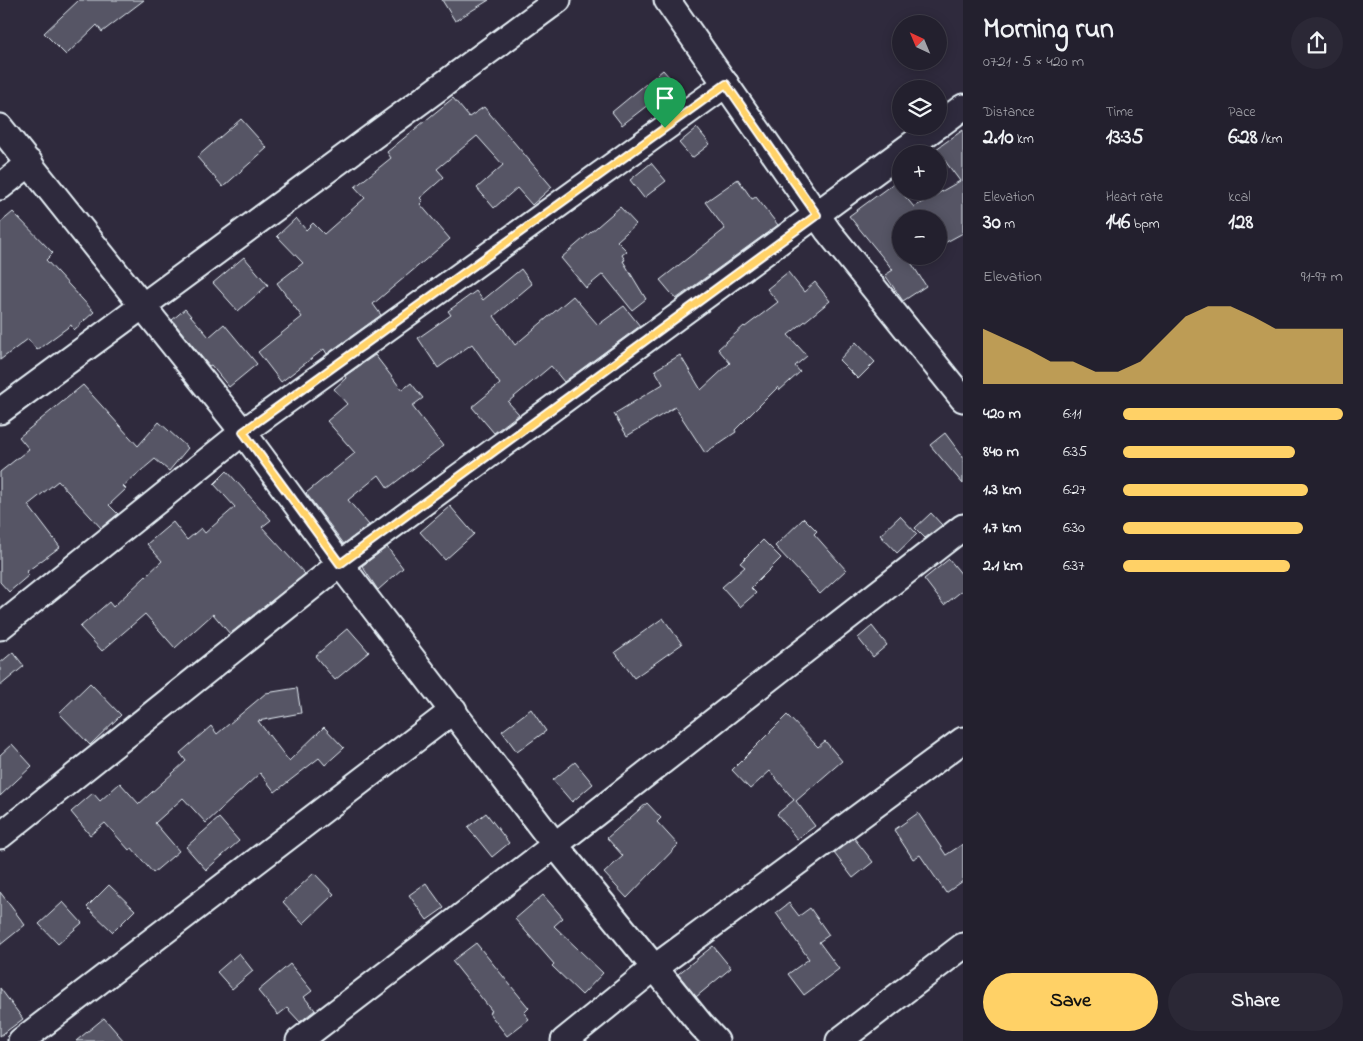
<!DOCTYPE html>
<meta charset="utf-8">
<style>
:root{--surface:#23202e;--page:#2b2836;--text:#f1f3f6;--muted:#a3a3aa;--line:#403e4a;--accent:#ffd166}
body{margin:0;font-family:"Indie Flower",sans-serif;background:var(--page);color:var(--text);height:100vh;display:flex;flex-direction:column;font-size:19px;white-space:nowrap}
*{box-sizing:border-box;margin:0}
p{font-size:16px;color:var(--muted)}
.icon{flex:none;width:28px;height:28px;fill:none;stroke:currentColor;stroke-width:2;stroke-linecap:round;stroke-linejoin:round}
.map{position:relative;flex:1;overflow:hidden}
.details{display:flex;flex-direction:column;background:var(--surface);width:400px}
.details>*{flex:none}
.needle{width:32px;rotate:316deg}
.controls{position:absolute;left:892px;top:15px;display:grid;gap:10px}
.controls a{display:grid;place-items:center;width:55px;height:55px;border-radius:50%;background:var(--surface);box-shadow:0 2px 12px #0003,0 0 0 1px var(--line);font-size:25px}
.pin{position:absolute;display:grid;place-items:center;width:42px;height:42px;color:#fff;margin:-51px -21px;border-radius:50% 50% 50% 0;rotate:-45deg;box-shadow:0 0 5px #0007}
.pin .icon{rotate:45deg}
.round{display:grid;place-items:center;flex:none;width:52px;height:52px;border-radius:26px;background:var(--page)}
.summary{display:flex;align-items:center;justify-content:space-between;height:85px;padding:0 20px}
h1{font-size:28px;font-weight:700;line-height:38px}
.figures{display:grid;grid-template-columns:repeat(3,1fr);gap:8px;height:85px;padding:5px 20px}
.figures div{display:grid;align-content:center}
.figures b{font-size:21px;font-weight:700}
.figures small{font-size:14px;font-weight:400}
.figures p{font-size:14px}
.chart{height:140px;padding:10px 20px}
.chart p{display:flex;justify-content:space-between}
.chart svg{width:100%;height:90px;margin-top:5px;fill:var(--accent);opacity:.7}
.primary-button{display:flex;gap:10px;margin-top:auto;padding:10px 20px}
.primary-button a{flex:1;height:58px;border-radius:30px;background:var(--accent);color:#111;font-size:20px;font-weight:700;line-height:58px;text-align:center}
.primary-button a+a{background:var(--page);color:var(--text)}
ul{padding:0 20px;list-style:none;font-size:16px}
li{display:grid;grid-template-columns:80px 60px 1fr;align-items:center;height:38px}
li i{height:12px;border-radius:6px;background:var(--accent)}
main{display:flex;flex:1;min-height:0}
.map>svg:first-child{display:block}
</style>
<main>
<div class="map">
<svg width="963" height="1041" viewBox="0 0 963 1041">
<rect width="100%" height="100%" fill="#2f2a3d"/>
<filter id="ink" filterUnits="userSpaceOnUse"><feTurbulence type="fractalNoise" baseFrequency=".02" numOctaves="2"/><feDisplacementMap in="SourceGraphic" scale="10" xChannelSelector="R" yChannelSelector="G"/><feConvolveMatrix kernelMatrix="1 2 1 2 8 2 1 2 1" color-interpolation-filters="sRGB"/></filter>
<g filter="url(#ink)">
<g fill="#575565" stroke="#e8f1f8">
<polygon points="79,0 144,0 102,32 97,25 66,55 44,33"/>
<polygon points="442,0 489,0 455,21"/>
<polygon points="663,70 677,86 656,104 653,101 622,125 612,112"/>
<polygon points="453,98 469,117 484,107 552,187 532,205 517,188 494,208 477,188 503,165 477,136 437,169 444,177 420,198 423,201 420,204 450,239 373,304 381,315 327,354 324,349 281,382 258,352 302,317 277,283 303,263 277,236 296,218 306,230 313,223 324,234 365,198 355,187 391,158 387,152"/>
<polygon points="241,119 267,148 223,187 197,157"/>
<polygon points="697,128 710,144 692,158 679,143"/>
<polygon points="963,130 963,233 939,246 939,219 901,219 901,256 907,256 926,286 903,301 885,275 893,270 849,216 894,183 914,207 960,181 936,149"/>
<polygon points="651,163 666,181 644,198 630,180"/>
<polygon points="738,179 752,199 756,197 778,225 676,299 660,280 725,229 705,202"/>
<polygon points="620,207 636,224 617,241 627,251 622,255 625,260 623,261 646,299 632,310 603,274 586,288 561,258"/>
<polygon points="13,212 53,253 46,260 94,312 74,330 71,325 37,350 28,339 0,360 0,223"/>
<polygon points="244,257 268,285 238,311 213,283"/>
<polygon points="521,269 532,284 494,316 515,345 573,296 598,325 624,306 640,326 564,382 551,366 508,402 519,414 494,433 472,407 500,384 472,344 438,368 418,338 451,315 448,311 476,291 483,300"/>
<polygon points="788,272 804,292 815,282 830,301 788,335 807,356 795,366 800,372 780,390 778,387 735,430 736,432 705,453 675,407 627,436 614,414 663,384 655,370 680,355 701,390 730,363 718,349 744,326 745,327 778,302 767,289"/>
<polygon points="185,309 209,337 224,324 257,364 229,387 211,365 209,366 172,320"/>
<polygon points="856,342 875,362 858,379 839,360"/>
<polygon points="375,355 402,390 411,383 423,398 412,406 443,446 388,488 379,475 348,500 369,525 344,544 306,493 355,453 327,421 347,404 334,389 346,378 345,376"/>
<polygon points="83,385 138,446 159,422 188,448 169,471 155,459 123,486 126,489 109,505 118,514 101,528 58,481 28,505 60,547 26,572 29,575 9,592 0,582 0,472 29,449 19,437"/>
<polygon points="945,433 963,457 963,484 930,445"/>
<polygon points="227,471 271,520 262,527 305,574 230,634 213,614 175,648 145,614 102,651 80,627 109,602 113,607 162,561 147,544 173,522 187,540 201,528 205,533 235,507 214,484"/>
<polygon points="450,506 474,534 445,560 420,532"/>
<polygon points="931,513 942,525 925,538 915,528"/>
<polygon points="900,516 917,534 897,553 880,535"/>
<polygon points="804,518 817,531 814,534 846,570 820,594 775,546"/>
<polygon points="763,540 781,558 751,588 756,593 740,607 722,587 745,567 740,563"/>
<polygon points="387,547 403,568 378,590 362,566"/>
<polygon points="949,559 963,576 963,590 944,605 924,579"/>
<polygon points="663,618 682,644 634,678 615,652"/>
<polygon points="872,626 887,645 873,657 858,638"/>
<polygon points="348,628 369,652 335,680 315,656"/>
<polygon points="13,652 24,666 0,686 0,663"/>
<polygon points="90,683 121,715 90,745 59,713"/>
<polygon points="297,688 301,713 258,721 289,761 324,727 344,748 325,765 319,758 275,792 260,773 206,823 183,798 155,823 179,851 153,873 132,848 129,850 105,823 90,835 71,812 93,793 100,801 120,783 139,804 186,761 180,753 211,726 217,734 266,693"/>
<polygon points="531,709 546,731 517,752 502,731"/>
<polygon points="787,715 818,747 825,741 842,761 796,801 815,826 797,839 777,814 794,800 770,771 750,789 732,770"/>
<polygon points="12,744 32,766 0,796 0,755"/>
<polygon points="575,762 593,784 572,802 553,780"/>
<polygon points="647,803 661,818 657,822 678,845 627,898 604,873 623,856 607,838"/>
<polygon points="486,813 509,843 492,857 468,827"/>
<polygon points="918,813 946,855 963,844 963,881 946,893 920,855 913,859 894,830"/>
<polygon points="219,818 239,841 206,870 186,847"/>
<polygon points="854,838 873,862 853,878 834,853"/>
<polygon points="314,873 334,894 303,924 283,902"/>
<polygon points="426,883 444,908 427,920 409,895"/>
<polygon points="109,885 135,910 113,932 87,907"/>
<polygon points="0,892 25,925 0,945"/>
<polygon points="543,895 563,918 554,926 603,973 582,995 552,966 554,964 515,919"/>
<polygon points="63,902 82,923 58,944 39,924"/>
<polygon points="789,903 799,916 810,908 829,935 819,942 839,969 804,995 788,974 809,959 776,913"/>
<polygon points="476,943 529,1008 524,1013 529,1019 507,1036 489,1013 492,1011 452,961"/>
<polygon points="713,946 731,968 696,997 678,974"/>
<polygon points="239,953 253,971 232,989 217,972"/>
<polygon points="290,964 312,991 304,997 315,1010 300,1022 287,1008 278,1015 258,991"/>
<polygon points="0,988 23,1019 0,1036"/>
<polygon points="104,1018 124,1041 76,1041"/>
</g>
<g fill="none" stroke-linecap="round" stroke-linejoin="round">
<defs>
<g id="minor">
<polyline points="667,0 828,231 963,399"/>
<polyline points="939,125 963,107"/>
<polyline points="0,127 243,432 340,564 555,845 299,1041"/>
<polyline points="0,187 30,163"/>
<polyline points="0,411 558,0"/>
<polyline points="0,627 243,432 726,84"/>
<polyline points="0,836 340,564 937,126"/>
<polyline points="21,1041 454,710"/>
<polyline points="564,1041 654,968 963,740"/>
<polyline points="716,1041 701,1025 555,845 963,527"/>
<polyline points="839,1041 963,946"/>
</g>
</defs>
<use href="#minor" stroke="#e8f1f8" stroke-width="29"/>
<use href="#minor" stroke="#2f2a3d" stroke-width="25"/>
</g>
</g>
<g fill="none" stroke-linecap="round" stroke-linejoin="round" filter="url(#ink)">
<defs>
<polygon id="route" points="726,84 817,215 340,564 243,432"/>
</defs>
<use href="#route" stroke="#fff" stroke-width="10"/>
<use href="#route" stroke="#ffd166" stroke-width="6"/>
</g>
</svg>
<div class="controls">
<a><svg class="needle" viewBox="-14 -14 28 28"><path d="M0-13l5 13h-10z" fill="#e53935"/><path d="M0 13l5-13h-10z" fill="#a3a3aa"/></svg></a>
<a><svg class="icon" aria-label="layers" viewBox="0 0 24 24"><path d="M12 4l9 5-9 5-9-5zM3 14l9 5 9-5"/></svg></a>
<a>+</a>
<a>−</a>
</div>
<div class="pin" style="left:665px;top:128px;background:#1e9e55"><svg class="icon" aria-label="arrive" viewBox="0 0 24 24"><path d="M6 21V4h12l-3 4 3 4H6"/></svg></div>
</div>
<section class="details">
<div class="summary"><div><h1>Morning run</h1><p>07:21 · 5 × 420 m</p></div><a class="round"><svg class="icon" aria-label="share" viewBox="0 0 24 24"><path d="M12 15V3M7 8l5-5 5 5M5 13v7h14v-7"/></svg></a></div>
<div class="figures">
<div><p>Distance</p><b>2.10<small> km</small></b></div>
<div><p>Time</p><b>13:35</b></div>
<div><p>Pace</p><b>6:28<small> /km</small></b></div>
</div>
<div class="figures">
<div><p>Elevation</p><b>30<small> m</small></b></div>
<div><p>Heart rate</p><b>146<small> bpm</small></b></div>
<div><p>kcal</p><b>128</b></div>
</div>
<div class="chart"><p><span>Elevation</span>91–97 m</p>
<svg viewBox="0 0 160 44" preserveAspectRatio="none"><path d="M0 44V17L10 22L20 27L30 33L40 33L50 38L60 38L70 33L80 22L90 11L100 6L110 6L120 11L130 17L140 17L150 17L160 17V44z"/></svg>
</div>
<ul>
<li><b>420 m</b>6:11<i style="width:100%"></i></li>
<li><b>840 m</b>6:35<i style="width:78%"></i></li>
<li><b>1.3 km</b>6:27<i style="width:84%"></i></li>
<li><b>1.7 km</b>6:30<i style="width:82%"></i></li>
<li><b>2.1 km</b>6:37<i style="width:76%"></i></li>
</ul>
<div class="primary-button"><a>Save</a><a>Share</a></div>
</section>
</main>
